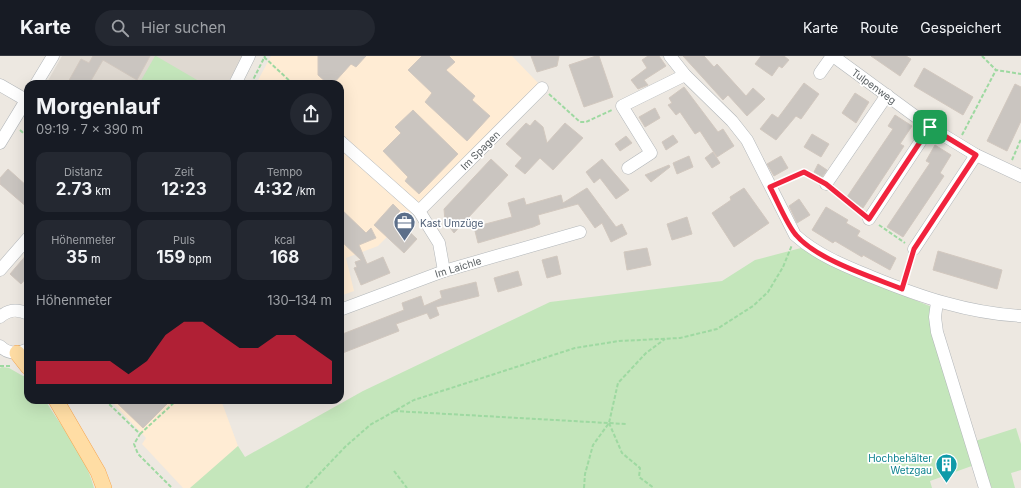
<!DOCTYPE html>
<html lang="de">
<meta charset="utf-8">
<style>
:root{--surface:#171b24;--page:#242831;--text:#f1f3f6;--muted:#9ea1a6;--line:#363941;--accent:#f1233d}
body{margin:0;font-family:Inter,sans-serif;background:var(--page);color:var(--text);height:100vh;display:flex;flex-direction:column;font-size:15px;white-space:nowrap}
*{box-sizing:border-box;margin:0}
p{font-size:13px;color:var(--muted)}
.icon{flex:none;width:22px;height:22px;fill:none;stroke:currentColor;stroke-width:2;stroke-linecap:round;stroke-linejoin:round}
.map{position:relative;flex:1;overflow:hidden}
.drawer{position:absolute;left:24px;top:24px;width:320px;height:324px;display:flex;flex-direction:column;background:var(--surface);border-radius:12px;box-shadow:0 4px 16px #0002}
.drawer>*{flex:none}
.pin{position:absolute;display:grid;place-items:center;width:34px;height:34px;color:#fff;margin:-17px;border-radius:8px;box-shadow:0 2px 6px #0006}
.round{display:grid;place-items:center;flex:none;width:42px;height:42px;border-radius:21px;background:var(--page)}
.overview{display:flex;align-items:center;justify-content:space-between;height:68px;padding:0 12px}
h1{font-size:22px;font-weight:700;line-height:30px}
.metrics{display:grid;grid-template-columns:repeat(3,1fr);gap:6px;height:68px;padding:4px 12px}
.metrics div{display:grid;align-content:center;border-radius:10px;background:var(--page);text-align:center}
.metrics b{font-size:17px;font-weight:700}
.metrics small{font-size:11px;font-weight:400}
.metrics p{font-size:11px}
.chart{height:112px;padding:8px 12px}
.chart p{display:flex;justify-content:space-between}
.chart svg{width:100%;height:72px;margin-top:4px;fill:var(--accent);opacity:.7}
header{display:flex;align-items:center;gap:24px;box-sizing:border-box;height:56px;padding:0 20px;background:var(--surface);border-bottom:1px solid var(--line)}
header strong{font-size:19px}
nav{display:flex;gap:22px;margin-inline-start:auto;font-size:14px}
.search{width:280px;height:36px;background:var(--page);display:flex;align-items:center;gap:10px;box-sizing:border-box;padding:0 14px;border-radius:22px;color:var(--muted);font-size:15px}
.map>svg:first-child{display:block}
</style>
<header>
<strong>Karte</strong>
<div class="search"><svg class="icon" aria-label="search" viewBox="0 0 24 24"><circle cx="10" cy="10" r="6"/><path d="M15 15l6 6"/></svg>Hier suchen</div>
<nav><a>Karte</a><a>Route</a><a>Gespeichert</a></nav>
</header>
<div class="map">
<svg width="1021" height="432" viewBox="0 0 1021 432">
<rect width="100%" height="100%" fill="#ede8e1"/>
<g fill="#ffecd4">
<polygon points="271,0 512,0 539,28 378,190 346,202 354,235 340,240 340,28 256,28"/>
<polygon points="110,344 221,344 238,390 196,428 190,432 183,432 142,388 146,382"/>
</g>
<polygon fill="#dfd9d1" points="62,0 244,0 227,28 46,28"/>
<g fill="#c4e6bb">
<polygon points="155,0 156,0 204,28 139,28"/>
<polygon points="801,192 843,215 937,253 972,386 1016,372 1021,388 1021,414 1011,417 1015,432 992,432 980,407 930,425 932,432 190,432 238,390 245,401 363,335 550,246 722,225 755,204"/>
<path d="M2 311 9 312 23 320 28 319V344H45C62 372 86 400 94 432H0V312Z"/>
</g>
<g fill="#cac5c0" stroke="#d2c8bf">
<polygon points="93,0 150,0 137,24 103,4 89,28 67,28 81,3 89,7"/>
<polygon points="318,0 366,0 356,11 351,8 333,28 328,28 318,19"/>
<polygon points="422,0 449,0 455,6 446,14 475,40 472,44 490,60 467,85 425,46 432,37 408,14"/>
<polygon points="531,0 559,0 557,10 537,16"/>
<polygon points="596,0 599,0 613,41 584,51 569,9"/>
<polygon points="648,0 659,0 666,10 644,24 648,29 638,33 631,24 647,12 642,4"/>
<polygon points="683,0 704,0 714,11 717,8 746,40 753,32 765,43 747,60 728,39 723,44"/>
<polygon points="761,0 784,0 789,4 782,12 779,10 772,20 755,8"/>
<polygon points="871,0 906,0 911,3 900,20"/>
<polygon points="924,12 973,41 963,59 914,30"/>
<polygon points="804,27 819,38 801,63 796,60 776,84 760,73 772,58 778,62"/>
<polygon points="1015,28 1021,31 1021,65 1007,95 987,85"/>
<polygon points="684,31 718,76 723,73 734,90 717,101 700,75 695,78 680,56 676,59 668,49 672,47 669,42"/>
<polygon points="855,37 869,46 856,67 842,57"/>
<polygon points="655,52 660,62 645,71 639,61"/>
<polygon points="413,54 458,98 419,138 405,125 408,121 383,95 401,77 395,71"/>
<polygon points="895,59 912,70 900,88 904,90 863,152 847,141 893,73 888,70"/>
<polygon points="535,64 543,71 547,87 565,67 583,82 553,114 540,102 525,118 515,110 522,102 506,88 526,67 530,70"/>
<polygon points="812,78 829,88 821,101 804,91"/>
<polygon points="673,79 678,86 666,94 662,86"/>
<polygon points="626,80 632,87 620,95 615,88"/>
<polygon points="935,89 951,99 940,117 944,120 903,181 887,171 930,107 926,105"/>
<polygon points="713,96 720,107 712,112 705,102"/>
<polygon points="689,100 693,111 677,118 673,107"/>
<polygon points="781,100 788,112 774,120 767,108"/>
<polygon points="491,103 508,119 454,177 445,165 444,153"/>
<polygon points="602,103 629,134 616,143 600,122 594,127 586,116"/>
<polygon points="818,108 827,114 822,121 814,116"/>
<polygon points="669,109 670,111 651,126 645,119"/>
<polygon points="8,113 28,131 28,152 0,128 0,122"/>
<polygon points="587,132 616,171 622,168 627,178 611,186 602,167 595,172 578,148 538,159 540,168 533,171 478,187 474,171 512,161 508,147 524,142 526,149 561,139 563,147"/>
<polygon points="744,132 769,167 734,191 712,157 731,144 730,141"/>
<polygon points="799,143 810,159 797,167 789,150"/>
<polygon points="393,148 400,155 398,157 402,161 398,165 417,183 404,197 374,169"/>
<polygon points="826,151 848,164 846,167 860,175 857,180 896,202 890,214 863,199 862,201 835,185 833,187 812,174"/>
<polygon points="340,152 366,177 371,172 376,182 359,189 367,208 383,201 390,217 361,229 354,212 357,211 355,206 361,204 340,184"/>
<polygon points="687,161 692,178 672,184 667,168"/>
<polygon points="647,192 651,209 627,214 624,196"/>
<polygon points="938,195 1002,214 997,233 933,214"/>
<polygon points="28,197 28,220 21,228 10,218"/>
<polygon points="557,200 561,218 547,222 542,204"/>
<polygon points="518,215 522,229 498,236 494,222"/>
<polygon points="476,226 479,240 436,251 439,259 430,263 427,257 396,268 399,275 340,298 340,279 404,254 402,247 421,240 424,250 442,242 440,235"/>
<polygon points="114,344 171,344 143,372"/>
</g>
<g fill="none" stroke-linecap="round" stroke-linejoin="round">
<defs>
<g id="minor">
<path d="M670 0 685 19 732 65 747 84 795 179C817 199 845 210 872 221 921 241 968 257 1021 260"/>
<polyline points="833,0 930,71 976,99 1021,120"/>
<polyline points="820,17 832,0"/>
<polyline points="36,28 53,0"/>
<polyline points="235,28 249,0"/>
<polyline points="0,29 26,44"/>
<polyline points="340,85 419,155"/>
<polyline points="0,87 28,41"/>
<polyline points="628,112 651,97 622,50 685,19"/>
<polyline points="826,128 887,39"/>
<polyline points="869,163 930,71"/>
<polyline points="914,193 976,99"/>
<polyline points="0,214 28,182"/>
<polyline points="444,215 439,187 419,155 542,32"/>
<polyline points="937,246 935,261 937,276 985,432"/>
<polyline points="340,254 444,215 580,176"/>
<path d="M0 261C9 253 18 253 28 258"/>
<path d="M0 290C8 298 18 298 28 293"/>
</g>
<g id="major">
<polyline points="17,297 28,311"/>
<polyline points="56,344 98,416 104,432"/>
</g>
</defs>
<use href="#minor" stroke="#b2b6b9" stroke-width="13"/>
<use href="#major" stroke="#f8a64f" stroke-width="16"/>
<g stroke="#9ed9a1" stroke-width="2" stroke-dasharray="4 2" stroke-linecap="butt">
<polyline points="982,0 996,14 1021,18"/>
<polyline points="264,1 293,28"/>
<polyline points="251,28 265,0"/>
<polyline points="549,38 580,66 586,66 612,54"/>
<polyline points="20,74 28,81"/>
<polyline points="962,79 996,14"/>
<polyline points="1012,104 1021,83"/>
<polyline points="780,127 804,117 818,124"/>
<polyline points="834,135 861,156"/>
<polyline points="879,169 905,187"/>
<polyline points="905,223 911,204"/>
<polyline points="0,310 10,310"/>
<polyline points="105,344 140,378 134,388 138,398 172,432"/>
<polyline points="394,355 626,368"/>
<polyline points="609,367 622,397 640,412 639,421 654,432"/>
<polyline points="140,378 177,344"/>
<polyline points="394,415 407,432"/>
<polyline points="306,432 345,391 370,369 414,344 575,292 619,285 680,282 717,273 753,250 768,236 783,211 792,189"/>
<polyline points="584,432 585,418 593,389 609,367 618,327 646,297 665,283"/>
</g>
<use href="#minor" stroke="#fff" stroke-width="12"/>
<use href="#major" stroke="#ffdda4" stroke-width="15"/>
</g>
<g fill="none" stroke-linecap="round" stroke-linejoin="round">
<defs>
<path id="route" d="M930 71 976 99 914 193 902 233C872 221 817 204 796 179 787 169 777 144 770 131L804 116 826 128 869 163Z"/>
</defs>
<use href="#route" stroke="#fff" stroke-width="8"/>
<use href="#route" stroke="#f1233d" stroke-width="5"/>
</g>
<defs>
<symbol id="office-pin" viewBox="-11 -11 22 30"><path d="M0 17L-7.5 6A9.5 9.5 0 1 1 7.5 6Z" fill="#5c6f8a" stroke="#fff"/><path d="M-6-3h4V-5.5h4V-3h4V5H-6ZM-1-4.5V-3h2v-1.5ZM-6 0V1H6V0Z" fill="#fff"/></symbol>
<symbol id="building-pin" viewBox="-11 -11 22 30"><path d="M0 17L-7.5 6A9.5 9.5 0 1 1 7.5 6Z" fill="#0f9aa8" stroke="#fff"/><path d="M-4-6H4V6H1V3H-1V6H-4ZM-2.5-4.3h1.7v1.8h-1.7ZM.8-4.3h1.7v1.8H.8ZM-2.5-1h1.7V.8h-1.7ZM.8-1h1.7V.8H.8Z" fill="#fff"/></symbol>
</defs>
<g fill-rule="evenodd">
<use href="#office-pin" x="392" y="154" width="25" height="34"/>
<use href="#building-pin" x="934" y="396" width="25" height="34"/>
</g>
<g text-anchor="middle" stroke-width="3.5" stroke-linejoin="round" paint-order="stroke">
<g font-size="10" fill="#595f62" stroke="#fff">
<text transform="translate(874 30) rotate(36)" y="4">Tulpenweg</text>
<text transform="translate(480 94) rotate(-45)" y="4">Im Spagen</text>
<text transform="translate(458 211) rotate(-17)" y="4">Im Laichle</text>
</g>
<g font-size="10" fill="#4e5e75" stroke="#fff" text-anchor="start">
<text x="420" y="171">Kast Umzüge</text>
</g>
<g font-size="10" fill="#0d838f" stroke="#fff" text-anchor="end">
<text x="932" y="406">Hochbehälter<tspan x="932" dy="12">Wetzgau</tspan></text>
</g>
</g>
</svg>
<div class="pin" style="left:930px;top:71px;background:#1e9e55"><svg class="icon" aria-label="arrive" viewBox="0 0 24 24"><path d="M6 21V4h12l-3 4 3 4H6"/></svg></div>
<section class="drawer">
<div class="overview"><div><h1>Morgenlauf</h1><p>09:19 · 7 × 390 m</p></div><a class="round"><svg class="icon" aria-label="share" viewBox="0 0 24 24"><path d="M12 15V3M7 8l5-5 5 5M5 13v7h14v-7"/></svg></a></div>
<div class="metrics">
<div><p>Distanz</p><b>2.73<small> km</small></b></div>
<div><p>Zeit</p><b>12:23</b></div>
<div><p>Tempo</p><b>4:32<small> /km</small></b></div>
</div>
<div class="metrics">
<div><p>Höhenmeter</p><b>35<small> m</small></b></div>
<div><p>Puls</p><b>159<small> bpm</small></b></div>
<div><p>kcal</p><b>168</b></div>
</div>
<div class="chart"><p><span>Höhenmeter</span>130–134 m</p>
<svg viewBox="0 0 160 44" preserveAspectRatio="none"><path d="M0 44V30L10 30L20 30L30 30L40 30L50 38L60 30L70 14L80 6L90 6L100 14L110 22L120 22L130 14L140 14L150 22L160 30V44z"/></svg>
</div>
</section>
</div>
